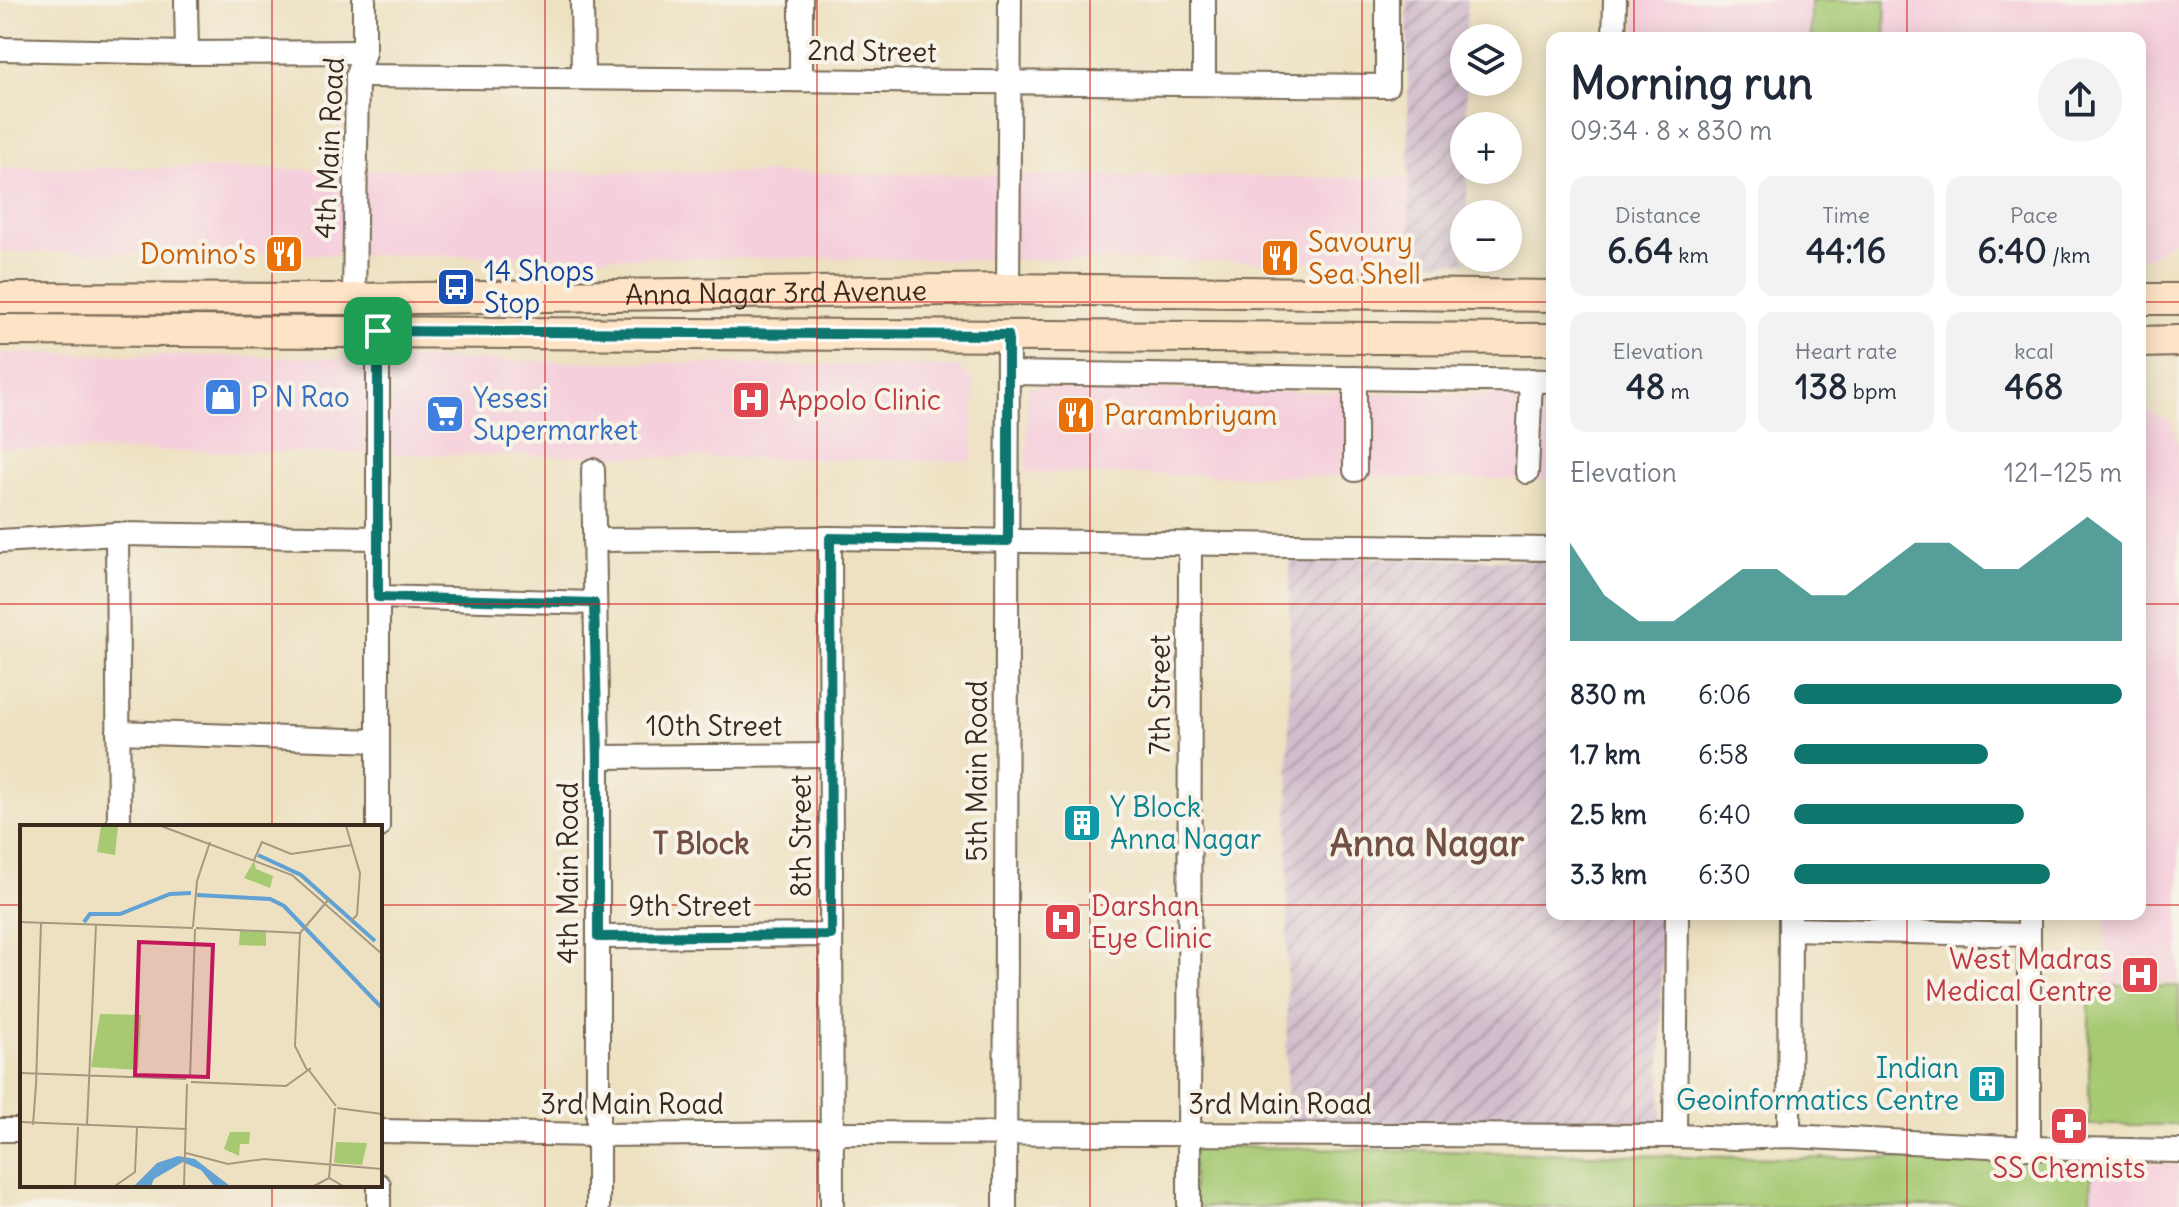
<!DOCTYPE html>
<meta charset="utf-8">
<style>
:root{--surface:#fff;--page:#f2f2f3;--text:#1f2937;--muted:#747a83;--accent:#0f766e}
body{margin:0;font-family:Delius,sans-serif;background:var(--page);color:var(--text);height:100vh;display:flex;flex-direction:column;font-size:30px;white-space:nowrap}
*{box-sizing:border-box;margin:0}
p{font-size:26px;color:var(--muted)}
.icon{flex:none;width:44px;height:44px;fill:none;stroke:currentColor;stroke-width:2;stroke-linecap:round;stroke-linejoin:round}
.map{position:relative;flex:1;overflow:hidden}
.sheet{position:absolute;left:1546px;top:32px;width:600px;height:888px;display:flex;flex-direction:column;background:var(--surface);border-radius:16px;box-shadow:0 4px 20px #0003}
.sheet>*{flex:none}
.fabs{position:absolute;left:1450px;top:24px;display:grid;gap:16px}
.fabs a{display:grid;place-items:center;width:72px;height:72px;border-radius:50%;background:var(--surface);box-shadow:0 4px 20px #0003;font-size:40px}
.pin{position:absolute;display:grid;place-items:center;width:68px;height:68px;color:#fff;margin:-34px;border-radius:16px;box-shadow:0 4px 12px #0006}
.round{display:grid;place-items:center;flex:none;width:84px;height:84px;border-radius:42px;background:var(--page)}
.head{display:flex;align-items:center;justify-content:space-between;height:136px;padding:0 24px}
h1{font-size:44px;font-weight:800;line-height:60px}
.metrics{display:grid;grid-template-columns:repeat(3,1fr);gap:12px;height:136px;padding:8px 24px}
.metrics div{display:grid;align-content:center;border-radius:16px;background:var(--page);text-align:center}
.metrics b{font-size:34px;font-weight:800}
.metrics small{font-size:22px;font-weight:400}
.metrics p{font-size:22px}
.chart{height:224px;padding:16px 24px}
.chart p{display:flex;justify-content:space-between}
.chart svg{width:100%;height:144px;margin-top:8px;fill:var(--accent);opacity:.7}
ul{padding:0 24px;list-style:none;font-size:26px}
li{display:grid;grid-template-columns:128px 96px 1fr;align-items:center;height:60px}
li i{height:20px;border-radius:10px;background:var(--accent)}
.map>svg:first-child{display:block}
</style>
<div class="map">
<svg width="2179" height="1207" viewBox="0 0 2179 1207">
<defs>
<pattern id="industrial-furrows" width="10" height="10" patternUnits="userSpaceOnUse" patternTransform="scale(2)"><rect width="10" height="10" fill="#d1bdcc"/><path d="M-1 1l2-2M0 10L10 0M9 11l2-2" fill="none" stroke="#ab9aa5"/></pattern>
</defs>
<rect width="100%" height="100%" fill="#f7f3e8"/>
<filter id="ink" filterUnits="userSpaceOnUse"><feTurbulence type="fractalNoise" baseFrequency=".0125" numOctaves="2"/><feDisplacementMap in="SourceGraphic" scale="16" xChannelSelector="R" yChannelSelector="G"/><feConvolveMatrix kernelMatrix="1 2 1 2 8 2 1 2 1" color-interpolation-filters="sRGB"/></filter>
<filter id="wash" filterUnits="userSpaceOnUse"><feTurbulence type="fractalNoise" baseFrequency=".006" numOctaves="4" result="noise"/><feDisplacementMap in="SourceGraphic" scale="32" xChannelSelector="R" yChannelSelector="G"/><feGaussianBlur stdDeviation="1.8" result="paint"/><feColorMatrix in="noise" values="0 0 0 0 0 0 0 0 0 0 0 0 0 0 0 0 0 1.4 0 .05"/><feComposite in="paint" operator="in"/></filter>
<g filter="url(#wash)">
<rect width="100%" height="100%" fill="#ede1c1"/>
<g fill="#f5cfdc">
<polygon points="1636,0 2179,0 2179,236 2148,258 2140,258 2140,38 1636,38"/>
<polygon points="0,167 1409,178 1410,263 0,252"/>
<polygon points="0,353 958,367 974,380 973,461 0,449"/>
<polygon points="1027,387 1552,396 1552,480 1027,473"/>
<polygon points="2140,406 2171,422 2179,447 2179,983 2106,984 2105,914 2140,914"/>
<polygon points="2092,1162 2179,1164 2179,1207 2091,1207"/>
</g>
<g fill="url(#industrial-furrows)">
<polygon points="1407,0 1467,0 1464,82 1467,82 1467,126 1464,126 1464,170 1467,170 1467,214 1464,214 1464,258 1467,258 1467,262 1410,263"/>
<polygon points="1290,556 1552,561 1552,914 1662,914 1661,1128 1286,1127"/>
</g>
<g fill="#a6c972" stroke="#707a48" stroke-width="2">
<polygon points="1811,0 1886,0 1885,38 1811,38"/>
<rect x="2089" y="986" width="90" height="139"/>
<polygon points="1193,1146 1781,1158 2092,1158 2091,1207 1193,1207"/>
</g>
</g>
<g filter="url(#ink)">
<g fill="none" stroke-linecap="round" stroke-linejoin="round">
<defs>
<g id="minor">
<polyline points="186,0 187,53"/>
<polyline points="582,0 583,78"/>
<polyline points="801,0 801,80"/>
<polyline points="1204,0 1204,84"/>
<polyline points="1614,38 1615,0"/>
<polyline points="0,49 187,53 364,52"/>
<polyline points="357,76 1387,86 1387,0"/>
<polyline points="1008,289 1010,0"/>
<polyline points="354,299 357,76 364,52 364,0"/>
<polyline points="378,331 378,827"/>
<polyline points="1008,373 1552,381"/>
<polyline points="1355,378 1355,470"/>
<polyline points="593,470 598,757 598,1207"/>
<polyline points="1527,472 1531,380"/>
<polyline points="117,534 119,827"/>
<polyline points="830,538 832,1207"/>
<polyline points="594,540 830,538 1552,549"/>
<polyline points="0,541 117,534 378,538"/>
<polyline points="378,597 594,603"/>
<polyline points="118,732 378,741"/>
<polyline points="598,757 831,755"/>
<polyline points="2029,914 2029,1148"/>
<polyline points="1790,929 2029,935"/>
<polyline points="598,937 831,935"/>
<polyline points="0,1130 22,1130"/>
<polyline points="380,1131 598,1135 832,1133 1675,1136 1735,1138 1789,1136 2029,1148 2179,1151"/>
<polyline points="1675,1136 1677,914"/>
<polyline points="1789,1136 1790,914"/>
<polyline points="379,1185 379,1207"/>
<polyline points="1005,1207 1008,335"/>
<polyline points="1189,1207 1190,543"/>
</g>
<g id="secondary">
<path id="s1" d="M0 298 354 299 1008 289 1552 296"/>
<polyline points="2140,299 2179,299"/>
<polyline points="0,330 1552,339"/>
<polyline points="2140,342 2179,341"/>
</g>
</defs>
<use href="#minor" stroke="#796a57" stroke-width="26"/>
<use href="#secondary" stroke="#796a57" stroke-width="34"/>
<use href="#minor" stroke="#fff" stroke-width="22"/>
<use href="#secondary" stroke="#fee4c6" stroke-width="30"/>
</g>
</g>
<g fill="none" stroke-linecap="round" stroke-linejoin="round" filter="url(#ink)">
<defs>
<polygon id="route" points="378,331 1008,335 1008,541 830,538 831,935 598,937 598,757 594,603 378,597"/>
</defs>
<use href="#route" stroke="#fff" stroke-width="16"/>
<use href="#route" stroke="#0f766e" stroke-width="10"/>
</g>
<path fill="none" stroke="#d62828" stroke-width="2" stroke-opacity="0.55" d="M272 0V827M545 0V1207M817 0V1207M1090 0V1207M1362 0V1207M1634 0V38M1907 0V38M0 302H1552M2140 302H2179M0 604H1552M2140 604H2179M0 905H22M380 905H1552M2140 905H2179M1634 914V1207M1907 914V1207M272 1185V1207"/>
<defs>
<symbol id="restaurant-square" viewBox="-11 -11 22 22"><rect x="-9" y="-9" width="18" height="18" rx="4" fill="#e8710a" stroke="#f7f3e8"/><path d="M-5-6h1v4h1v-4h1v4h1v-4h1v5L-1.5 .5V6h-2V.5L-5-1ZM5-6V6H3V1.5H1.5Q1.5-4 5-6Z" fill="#fff"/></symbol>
<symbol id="bus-square" viewBox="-11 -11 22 22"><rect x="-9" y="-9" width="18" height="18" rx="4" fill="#1a4fb4" stroke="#f7f3e8"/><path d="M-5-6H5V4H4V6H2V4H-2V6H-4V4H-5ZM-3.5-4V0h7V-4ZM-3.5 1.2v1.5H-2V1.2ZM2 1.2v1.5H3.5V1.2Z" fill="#fff"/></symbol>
<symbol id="shop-square" viewBox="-11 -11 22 22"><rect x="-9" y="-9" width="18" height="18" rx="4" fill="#3f7fe0" stroke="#f7f3e8"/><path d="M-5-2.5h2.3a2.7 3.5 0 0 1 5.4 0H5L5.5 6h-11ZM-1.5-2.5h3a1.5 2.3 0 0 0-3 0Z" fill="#fff"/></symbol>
<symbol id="hospital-square" viewBox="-11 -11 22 22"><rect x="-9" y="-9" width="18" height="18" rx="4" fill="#e0444e" stroke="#f7f3e8"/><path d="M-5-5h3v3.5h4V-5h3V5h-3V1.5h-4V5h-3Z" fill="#fff"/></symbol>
<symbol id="supermarket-square" viewBox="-11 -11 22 22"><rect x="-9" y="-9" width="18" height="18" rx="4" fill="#3f7fe0" stroke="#f7f3e8"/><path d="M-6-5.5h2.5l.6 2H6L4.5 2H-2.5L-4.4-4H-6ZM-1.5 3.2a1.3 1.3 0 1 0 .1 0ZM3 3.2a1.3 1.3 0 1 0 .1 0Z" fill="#fff"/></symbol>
<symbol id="building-square" viewBox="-11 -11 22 22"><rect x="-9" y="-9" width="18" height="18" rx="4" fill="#0f9aa8" stroke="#f7f3e8"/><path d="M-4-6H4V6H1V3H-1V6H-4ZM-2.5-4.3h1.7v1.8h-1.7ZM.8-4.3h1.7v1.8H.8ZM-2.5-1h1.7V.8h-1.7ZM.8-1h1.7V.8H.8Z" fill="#fff"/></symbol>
<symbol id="pharmacy-square" viewBox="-11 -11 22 22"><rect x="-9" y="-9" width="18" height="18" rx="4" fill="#e0444e" stroke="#f7f3e8"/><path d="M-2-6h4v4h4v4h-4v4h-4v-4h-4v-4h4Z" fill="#fff"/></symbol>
</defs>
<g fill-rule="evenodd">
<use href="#restaurant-square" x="262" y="232" width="44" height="44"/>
<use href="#restaurant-square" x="1258" y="236" width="44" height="44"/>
<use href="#bus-square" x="434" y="265" width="44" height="44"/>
<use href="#shop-square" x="201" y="375" width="44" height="44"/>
<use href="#hospital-square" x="729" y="378" width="44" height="44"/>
<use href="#supermarket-square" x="423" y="392" width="44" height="44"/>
<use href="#restaurant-square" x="1054" y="393" width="44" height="44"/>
<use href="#building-square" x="1060" y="801" width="44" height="44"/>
<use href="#hospital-square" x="1041" y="900" width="44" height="44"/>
<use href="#hospital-square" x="2118" y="953" width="44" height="44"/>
<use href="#building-square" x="1965" y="1062" width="44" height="44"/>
<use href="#pharmacy-square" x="2047" y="1104" width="44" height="44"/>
</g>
<g text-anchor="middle" stroke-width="8" stroke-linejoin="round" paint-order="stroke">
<g font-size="28" fill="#3b2a1e" stroke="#f7f3e8">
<text transform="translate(872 51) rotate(1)" y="10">2nd Street</text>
<text transform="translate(329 148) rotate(-87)" y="10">4th Main Road</text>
<text dy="10" stroke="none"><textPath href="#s1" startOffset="776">Anna Nagar 3rd Avenue</textPath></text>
<text transform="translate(1160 695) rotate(-90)" y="10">7th Street</text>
<text x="714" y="736">10th Street</text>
<text transform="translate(977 771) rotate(-90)" y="10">5th Main Road</text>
<text transform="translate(801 836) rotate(-90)" y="10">8th Street</text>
<text transform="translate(568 873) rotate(-90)" y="10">4th Main Road</text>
<text x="690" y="916">9th Street</text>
<text x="632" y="1114">3rd Main Road</text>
<text x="1280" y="1114">3rd Main Road</text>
</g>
<g font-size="28" fill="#c56008" stroke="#f7f3e8" text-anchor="start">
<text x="1308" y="252">Savoury<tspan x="1308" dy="32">Sea Shell</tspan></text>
<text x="256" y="264" text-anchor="end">Domino's</text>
<text x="1104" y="425">Parambriyam</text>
</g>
<g font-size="28" fill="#164399" stroke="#f7f3e8" text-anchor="start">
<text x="484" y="281">14 Shops<tspan x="484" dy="32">Stop</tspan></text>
</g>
<g font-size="28" fill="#366cbe" stroke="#f7f3e8" text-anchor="start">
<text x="251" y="407">P N Rao</text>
<text x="473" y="408">Yesesi<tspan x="473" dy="32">Supermarket</tspan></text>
</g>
<g font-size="28" fill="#be3a42" stroke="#f7f3e8" text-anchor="start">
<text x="779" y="410">Appolo Clinic</text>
<text x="1091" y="916">Darshan<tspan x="1091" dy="32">Eye Clinic</tspan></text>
<text x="2112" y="969" text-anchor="end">West Madras<tspan x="2112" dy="32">Medical Centre</tspan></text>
<text x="2069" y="1178" text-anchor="middle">SS Chemists</text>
</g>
<g font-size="28" fill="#0d838f" stroke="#f7f3e8" text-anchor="start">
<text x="1110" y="817">Y Block<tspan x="1110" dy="32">Anna Nagar</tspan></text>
<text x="1959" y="1078" text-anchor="end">Indian<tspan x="1959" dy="32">Geoinformatics Centre</tspan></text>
</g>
<g font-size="30" font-weight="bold" fill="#725046" stroke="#f7f3e8">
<text x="701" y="854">T Block</text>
</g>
<g font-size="36" font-weight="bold" fill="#725046" stroke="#f7f3e8">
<text x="1427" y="856">Anna Nagar</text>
</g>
</g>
<g transform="translate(20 825)">
<rect width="362" height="362" fill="#ede1c1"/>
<path d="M234 36 236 44 253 51 250 63 224 53Z" fill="#a6c972"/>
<path d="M81 1H98L95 30 77 27ZM220 106 246 107V121L219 120ZM80 189 121 190 118 245 71 242ZM210 307H230L229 319H220L219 331 204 324ZM316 317 347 318 342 340 314 338Z" fill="#a6c972"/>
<path d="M158 331 175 334 210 361H194L181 345 163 337 134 354 131 361H114L137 338Z" fill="#62a1d4"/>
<path fill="none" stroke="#62a1d4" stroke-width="4" d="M238 30 281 50 355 116M177 70 250 74 264 81 362 183M64 97 70 89H100L150 69 171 68"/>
<path fill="none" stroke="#a69880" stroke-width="2" d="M141 1 272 50 362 129M326 1 340 48 337 90 331 96M234 35 242 17 271 29 332 20M0 97 173 103M173 102 177 56 190 17M176 103 280 108M288 244 316 281M287 245 275 221 280 108 309 74M0 248 166 254M170 253 175 104M171 257 266 261 291 243M16 261 21 98M317 283 362 289M0 297 167 304M13 300 16 259M67 300 76 100M166 328 208 339 244 334 362 344M309 353 315 283M55 361 58 302M55 361H89M95 361 115 347 117 302M164 361 167 259M294 361 309 353 323 361"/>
<path fill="#c2185b" fill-opacity="0.15" stroke="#c2185b" stroke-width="4" d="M119 117 193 120 188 252 115 250Z"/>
<rect width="362" height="362" fill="none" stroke="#3b2a1e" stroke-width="4"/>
</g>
</svg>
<div class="fabs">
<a><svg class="icon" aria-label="layers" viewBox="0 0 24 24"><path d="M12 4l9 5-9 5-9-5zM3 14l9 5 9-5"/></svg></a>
<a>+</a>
<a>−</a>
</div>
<div class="pin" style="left:378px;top:331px;background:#1e9e55"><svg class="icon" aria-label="arrive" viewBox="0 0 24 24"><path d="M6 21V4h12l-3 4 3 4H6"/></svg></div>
<section class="sheet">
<div class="head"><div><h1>Morning run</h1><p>09:34 · 8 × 830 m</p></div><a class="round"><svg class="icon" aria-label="share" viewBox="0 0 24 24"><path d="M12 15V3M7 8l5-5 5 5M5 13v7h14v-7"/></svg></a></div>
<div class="metrics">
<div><p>Distance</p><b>6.64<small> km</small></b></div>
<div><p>Time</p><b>44:16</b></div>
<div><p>Pace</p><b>6:40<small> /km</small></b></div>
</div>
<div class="metrics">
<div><p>Elevation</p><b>48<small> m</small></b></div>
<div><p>Heart rate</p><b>138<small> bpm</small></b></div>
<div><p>kcal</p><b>468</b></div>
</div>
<div class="chart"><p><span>Elevation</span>121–125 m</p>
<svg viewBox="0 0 160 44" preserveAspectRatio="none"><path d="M0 44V14L10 30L20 38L30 38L40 30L50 22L60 22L70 30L80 30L90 22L100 14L110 14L120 22L130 22L140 14L150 6L160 14V44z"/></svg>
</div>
<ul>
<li><b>830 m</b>6:06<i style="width:100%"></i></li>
<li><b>1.7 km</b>6:58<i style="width:59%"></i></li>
<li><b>2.5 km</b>6:40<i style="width:70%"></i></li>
<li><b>3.3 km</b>6:30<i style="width:78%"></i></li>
</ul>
</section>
</div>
